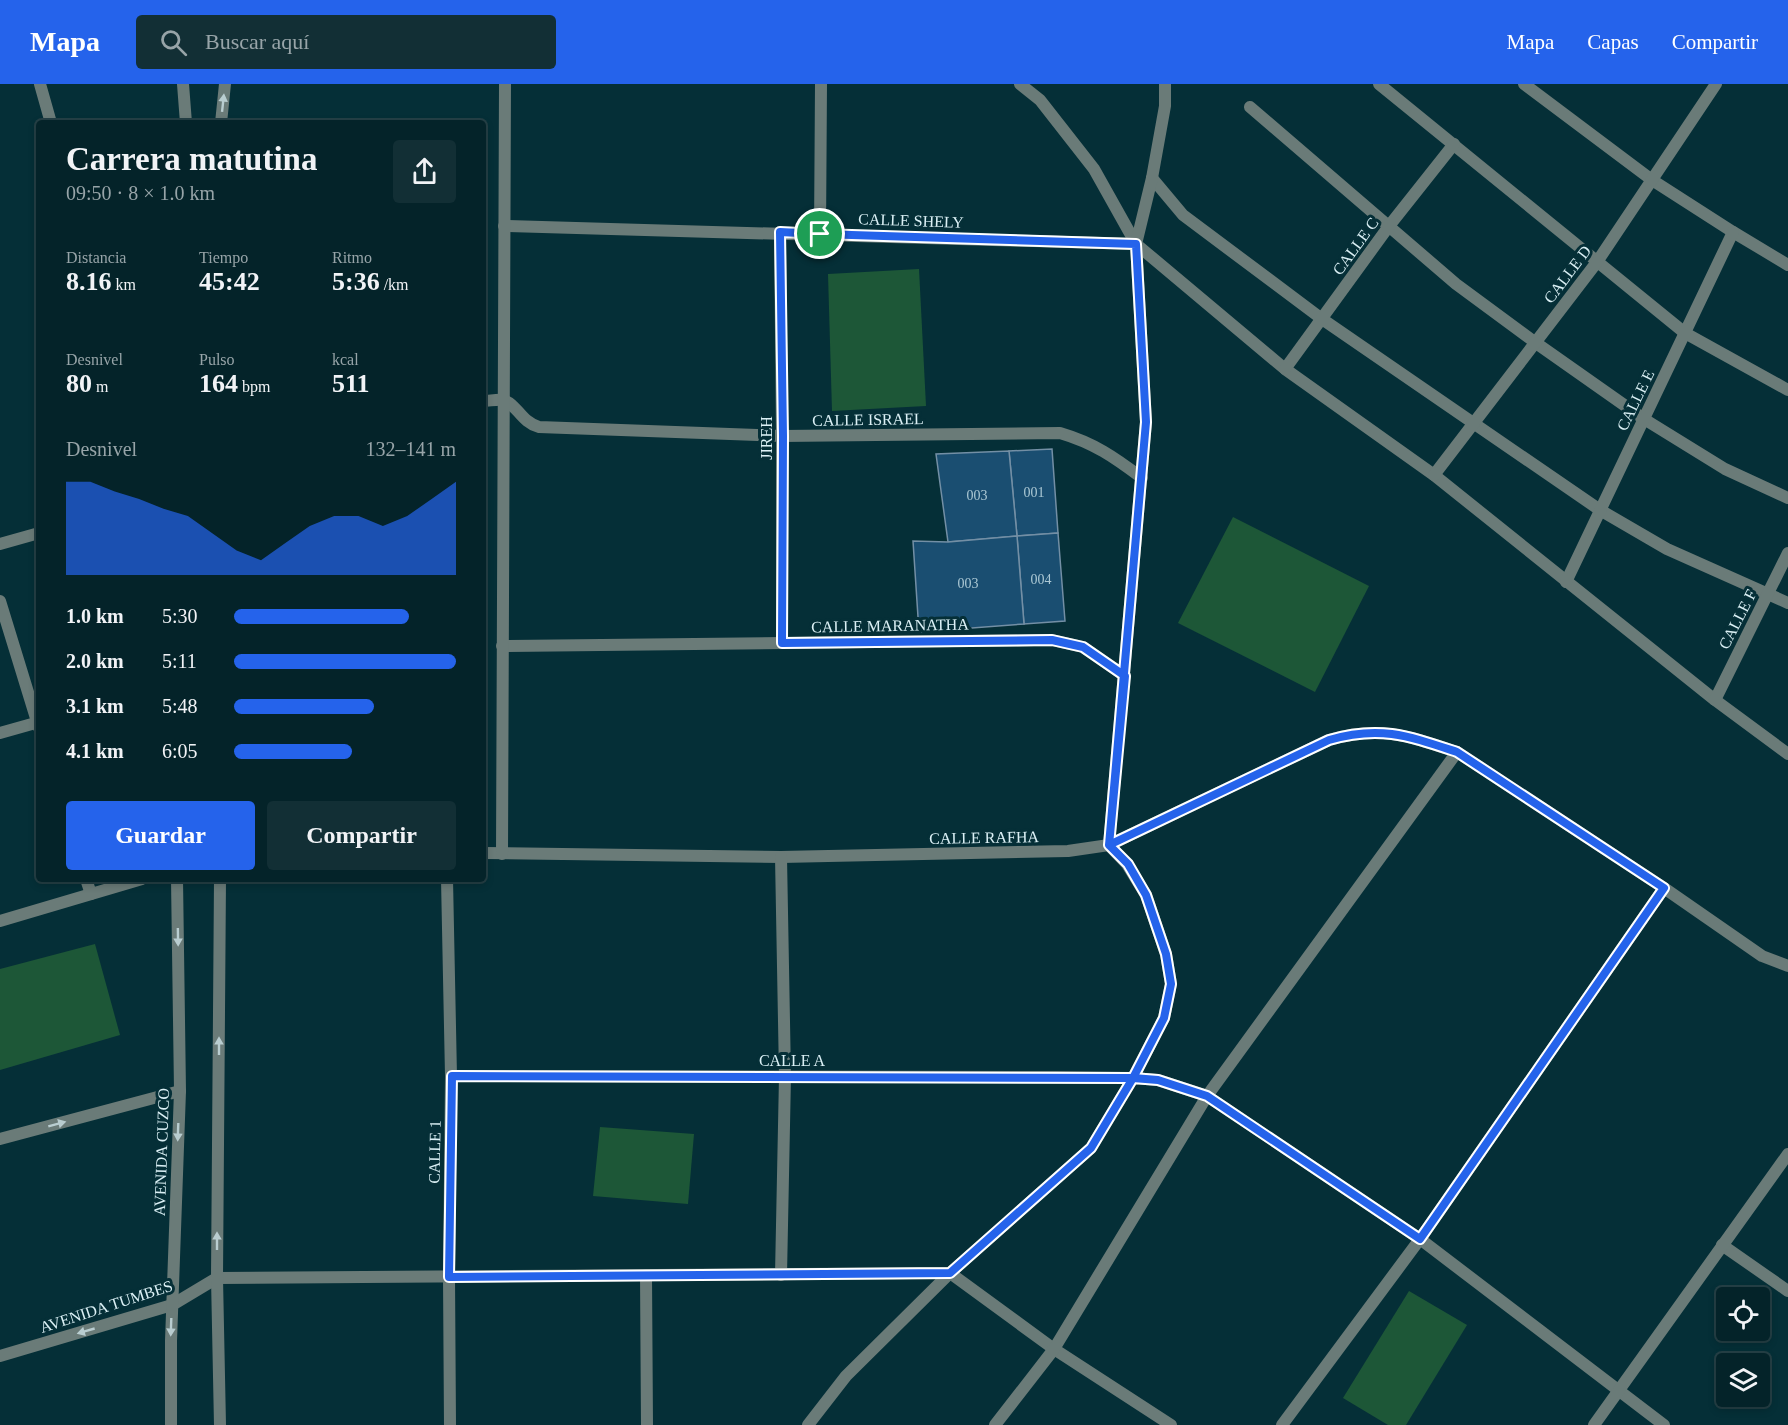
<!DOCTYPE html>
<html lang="es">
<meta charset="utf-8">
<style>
:root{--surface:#042329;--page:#122f35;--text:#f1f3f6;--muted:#97a4a8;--line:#254046;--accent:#2563eb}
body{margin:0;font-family:Georgia,serif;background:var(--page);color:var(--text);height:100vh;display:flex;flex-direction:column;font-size:22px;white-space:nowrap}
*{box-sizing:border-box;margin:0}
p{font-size:20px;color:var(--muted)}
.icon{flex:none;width:33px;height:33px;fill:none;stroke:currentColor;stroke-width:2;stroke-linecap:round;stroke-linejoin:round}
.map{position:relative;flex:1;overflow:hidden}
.sheet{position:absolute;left:36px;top:36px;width:450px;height:762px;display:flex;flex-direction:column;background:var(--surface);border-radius:6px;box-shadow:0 3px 9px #0003,0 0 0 2px var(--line)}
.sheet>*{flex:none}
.fabs{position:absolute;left:1716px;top:1203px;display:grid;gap:12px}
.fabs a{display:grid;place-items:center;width:54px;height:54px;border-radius:6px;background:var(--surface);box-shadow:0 3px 9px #0003,0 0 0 2px var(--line);font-size:30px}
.pin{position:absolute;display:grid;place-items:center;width:51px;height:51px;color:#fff;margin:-26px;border:3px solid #fff;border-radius:50%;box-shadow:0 2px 6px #0007}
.round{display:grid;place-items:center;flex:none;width:63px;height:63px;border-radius:6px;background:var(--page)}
.summary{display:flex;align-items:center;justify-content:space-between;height:102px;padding:0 30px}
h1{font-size:33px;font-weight:600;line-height:45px}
.metrics{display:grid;grid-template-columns:repeat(3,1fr);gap:9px;height:102px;padding:6px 30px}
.metrics div{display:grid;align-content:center}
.metrics b{font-size:26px;font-weight:600}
.metrics small{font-size:16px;font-weight:400}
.metrics p{font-size:16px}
.chart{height:168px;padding:12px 30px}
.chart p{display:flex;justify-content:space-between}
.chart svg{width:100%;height:108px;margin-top:6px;fill:var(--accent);opacity:.7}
.action{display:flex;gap:12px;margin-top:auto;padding:12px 30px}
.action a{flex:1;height:69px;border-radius:6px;background:var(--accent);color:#fff;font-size:24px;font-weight:600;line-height:69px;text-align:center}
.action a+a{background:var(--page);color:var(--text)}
ul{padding:0 30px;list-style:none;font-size:20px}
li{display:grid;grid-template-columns:96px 72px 1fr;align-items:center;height:45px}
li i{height:15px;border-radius:8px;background:var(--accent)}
header{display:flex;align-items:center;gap:36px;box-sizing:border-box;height:84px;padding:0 30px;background:var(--accent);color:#fff}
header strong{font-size:28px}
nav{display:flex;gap:33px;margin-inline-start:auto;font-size:21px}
.search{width:420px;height:54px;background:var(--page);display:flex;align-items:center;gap:15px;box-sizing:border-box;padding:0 21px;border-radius:6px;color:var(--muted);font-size:22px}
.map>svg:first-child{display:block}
</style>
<header>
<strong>Mapa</strong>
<div class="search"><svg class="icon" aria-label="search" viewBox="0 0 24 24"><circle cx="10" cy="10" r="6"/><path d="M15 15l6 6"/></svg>Buscar aquí</div>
<nav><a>Mapa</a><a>Capas</a><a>Compartir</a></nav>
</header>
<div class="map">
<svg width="1788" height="1341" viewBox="0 0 1788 1341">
<rect width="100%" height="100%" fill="#052f37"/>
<g fill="#1d5737">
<polygon points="919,185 926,322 832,327 828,190"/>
<polygon points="1233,433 1369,502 1315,608 1178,539"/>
<polygon points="95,860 120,951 0,986 0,885"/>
<polygon points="600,1043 694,1050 688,1120 593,1112"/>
<polygon points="1409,1207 1467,1241 1406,1341 1388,1341 1343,1314"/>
</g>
<g fill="#1a4e71" stroke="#738fa5" stroke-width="1.5">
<polygon points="1052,365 1058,449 1017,452 1009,367"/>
<polygon points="1009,367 1017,452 948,458 936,370"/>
<polygon points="1058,449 1065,537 1024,540 1017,452"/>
<polygon points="1017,452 1024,540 919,548 913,457 948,458"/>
</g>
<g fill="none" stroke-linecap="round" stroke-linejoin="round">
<g stroke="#6a7b78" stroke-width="12">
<polyline points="40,0 51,39"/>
<polyline points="1020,0 1040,16 1094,85 1136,160 1285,285 1434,391 1715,616 1788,670"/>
<polyline points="1379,0 1685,249 1788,306"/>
<polyline points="1524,0 1652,96 1733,148 1788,181"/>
<polyline points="1250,23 1456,200 1536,259 1644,335 1725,385 1788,414"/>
<polyline points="1152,94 1183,131 1322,235 1600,426 1667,465 1788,519"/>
<polyline points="504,142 1136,160"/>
<polyline points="780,148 782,352 782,559"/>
<polyline points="820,150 821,0"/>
<polyline points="1285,285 1389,142 1454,60"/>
<path d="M483 317C489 317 498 315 503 316 517 320 521 338 539 343L782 352 1060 349C1094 359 1114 373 1142 394"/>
<polyline points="1434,391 1597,178 1716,0"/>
<polyline points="0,460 39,449"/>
<polyline points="1566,498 1733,148"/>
<polyline points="0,517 39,644"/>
<polyline points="502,562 1052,556 1083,563 1125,592"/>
<polyline points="1715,616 1788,469"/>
<polyline points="0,649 39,638"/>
<path d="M483 769 781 773 1068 767 1109 761 1329 656C1379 641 1409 652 1457 668L1664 804 1762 872 1788 882"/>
<polyline points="502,770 505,0"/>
<polyline points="781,773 785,992 781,1191"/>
<polyline points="86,795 91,810"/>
<polyline points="447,795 451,992 449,1193 450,1341"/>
<polyline points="0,837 142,795"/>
<polyline points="451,992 1056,993 1133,994 1158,996 1207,1012 1420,1155 1664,1341"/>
<polyline points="0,1055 180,1007"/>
<polyline points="1722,1161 1788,1207"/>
<polyline points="646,1191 647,1341"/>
<polyline points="217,1194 950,1189 1054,1265 1171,1341"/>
<polyline points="808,1341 846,1292 950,1189 1091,1064 1133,994 1164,934 1171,900 1166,870 1146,811 1127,780 1109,761 1146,338 1136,160 1152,94 1165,22 1165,0"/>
<polyline points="995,1341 1054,1265 1207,1012 1457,668"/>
<polyline points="1282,1341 1420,1155 1664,804"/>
<polyline points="1594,1341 1788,1070"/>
</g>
<g stroke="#6a7b78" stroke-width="12">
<polyline points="183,0 186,39"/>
<polyline points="221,39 225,0"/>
<polyline points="0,1272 172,1221 217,1194"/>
<polyline points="171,1341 171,1257 180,1007 177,795"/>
<polyline points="220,1341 217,1194 220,795"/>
</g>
</g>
<defs><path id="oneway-solid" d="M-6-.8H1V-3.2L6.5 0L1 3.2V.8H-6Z" transform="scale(1.5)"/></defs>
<g fill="#b9cdd0">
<use href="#oneway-solid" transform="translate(223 19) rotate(-84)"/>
<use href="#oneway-solid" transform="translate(178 853) rotate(89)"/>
<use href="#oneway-solid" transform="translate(219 962) rotate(-90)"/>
<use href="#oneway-solid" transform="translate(57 1040) rotate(-15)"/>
<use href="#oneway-solid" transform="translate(178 1048) rotate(92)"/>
<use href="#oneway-solid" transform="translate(217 1157) rotate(-90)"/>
<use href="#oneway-solid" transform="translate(171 1243) rotate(92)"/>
<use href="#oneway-solid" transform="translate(86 1247) rotate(164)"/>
</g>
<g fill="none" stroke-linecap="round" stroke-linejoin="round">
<defs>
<path id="route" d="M820 150 1136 160 1146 338 1109 761 1128 780 1146 811 1166 870 1171 900 1164 934 1133 994 1091 1064 950 1189 449 1193 452 992 1133 994 1158 996 1207 1012 1420 1155 1664 804 1457 668C1409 652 1380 641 1329 656L1109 761 1125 592 1083 563 1052 556 782 559 783 352 780 148 820 150"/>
</defs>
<use href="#route" stroke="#fff" stroke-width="12"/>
<use href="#route" stroke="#2563eb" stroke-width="8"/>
</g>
<g text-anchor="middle" stroke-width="6" stroke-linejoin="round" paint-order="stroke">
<g font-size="14" fill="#abc8d4">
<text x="1034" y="413">001</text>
<text x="977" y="416">003</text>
<text x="1041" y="500">004</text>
<text x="968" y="504">003</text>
</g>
<g font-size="16" fill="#dbf0f5" stroke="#052f37">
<text transform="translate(911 136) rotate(2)" y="6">CALLE SHELY</text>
<text transform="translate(1355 162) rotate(-54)" y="6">CALLE C</text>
<text transform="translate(1567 190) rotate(-53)" y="6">CALLE D</text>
<text transform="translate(1635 316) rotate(-64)" y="6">CALLE E</text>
<text transform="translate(868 335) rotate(-1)" y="6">CALLE ISRAEL</text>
<text transform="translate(766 354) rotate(-90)" y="6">JIREH</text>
<text transform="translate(1737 535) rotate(-63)" y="6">CALLE F</text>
<text transform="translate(890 541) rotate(-1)" y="6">CALLE MARANATHA</text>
<text transform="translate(984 753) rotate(-1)" y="6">CALLE RAFHA</text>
<text x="792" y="982">CALLE A</text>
<text transform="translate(161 1068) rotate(-88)" y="6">AVENIDA CUZCO</text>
<text transform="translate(434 1068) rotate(-89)" y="6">CALLE 1</text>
<text transform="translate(106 1222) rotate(-18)" y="6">AVENIDA TUMBES</text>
</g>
</g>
</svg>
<div class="fabs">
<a><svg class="icon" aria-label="locate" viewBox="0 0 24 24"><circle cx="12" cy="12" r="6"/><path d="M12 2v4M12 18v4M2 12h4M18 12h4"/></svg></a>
<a><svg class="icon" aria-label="layers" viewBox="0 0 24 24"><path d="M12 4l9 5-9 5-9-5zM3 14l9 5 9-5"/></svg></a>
</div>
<div class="pin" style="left:820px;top:150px;background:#1e9e55"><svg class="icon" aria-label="arrive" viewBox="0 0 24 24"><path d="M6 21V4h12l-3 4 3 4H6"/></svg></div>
<section class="sheet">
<div class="summary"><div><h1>Carrera matutina</h1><p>09:50 · 8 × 1.0 km</p></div><a class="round"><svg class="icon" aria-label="share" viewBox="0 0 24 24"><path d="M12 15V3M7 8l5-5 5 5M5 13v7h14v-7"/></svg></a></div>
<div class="metrics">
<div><p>Distancia</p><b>8.16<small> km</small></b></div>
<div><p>Tiempo</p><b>45:42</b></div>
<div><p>Ritmo</p><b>5:36<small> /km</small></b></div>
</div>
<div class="metrics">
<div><p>Desnivel</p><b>80<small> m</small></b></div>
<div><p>Pulso</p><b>164<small> bpm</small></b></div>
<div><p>kcal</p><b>511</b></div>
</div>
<div class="chart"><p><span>Desnivel</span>132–141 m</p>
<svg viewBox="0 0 160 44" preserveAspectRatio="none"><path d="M0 44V6L10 6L20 10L30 13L40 17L50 20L60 27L70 34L80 38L90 31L100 24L110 20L120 20L130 24L140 20L150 13L160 6V44z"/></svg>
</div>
<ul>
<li><b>1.0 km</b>5:30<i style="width:79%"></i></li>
<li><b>2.0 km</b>5:11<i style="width:100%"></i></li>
<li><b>3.1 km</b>5:48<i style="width:63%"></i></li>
<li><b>4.1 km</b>6:05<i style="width:53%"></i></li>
</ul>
<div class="action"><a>Guardar</a><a>Compartir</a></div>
</section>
</div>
